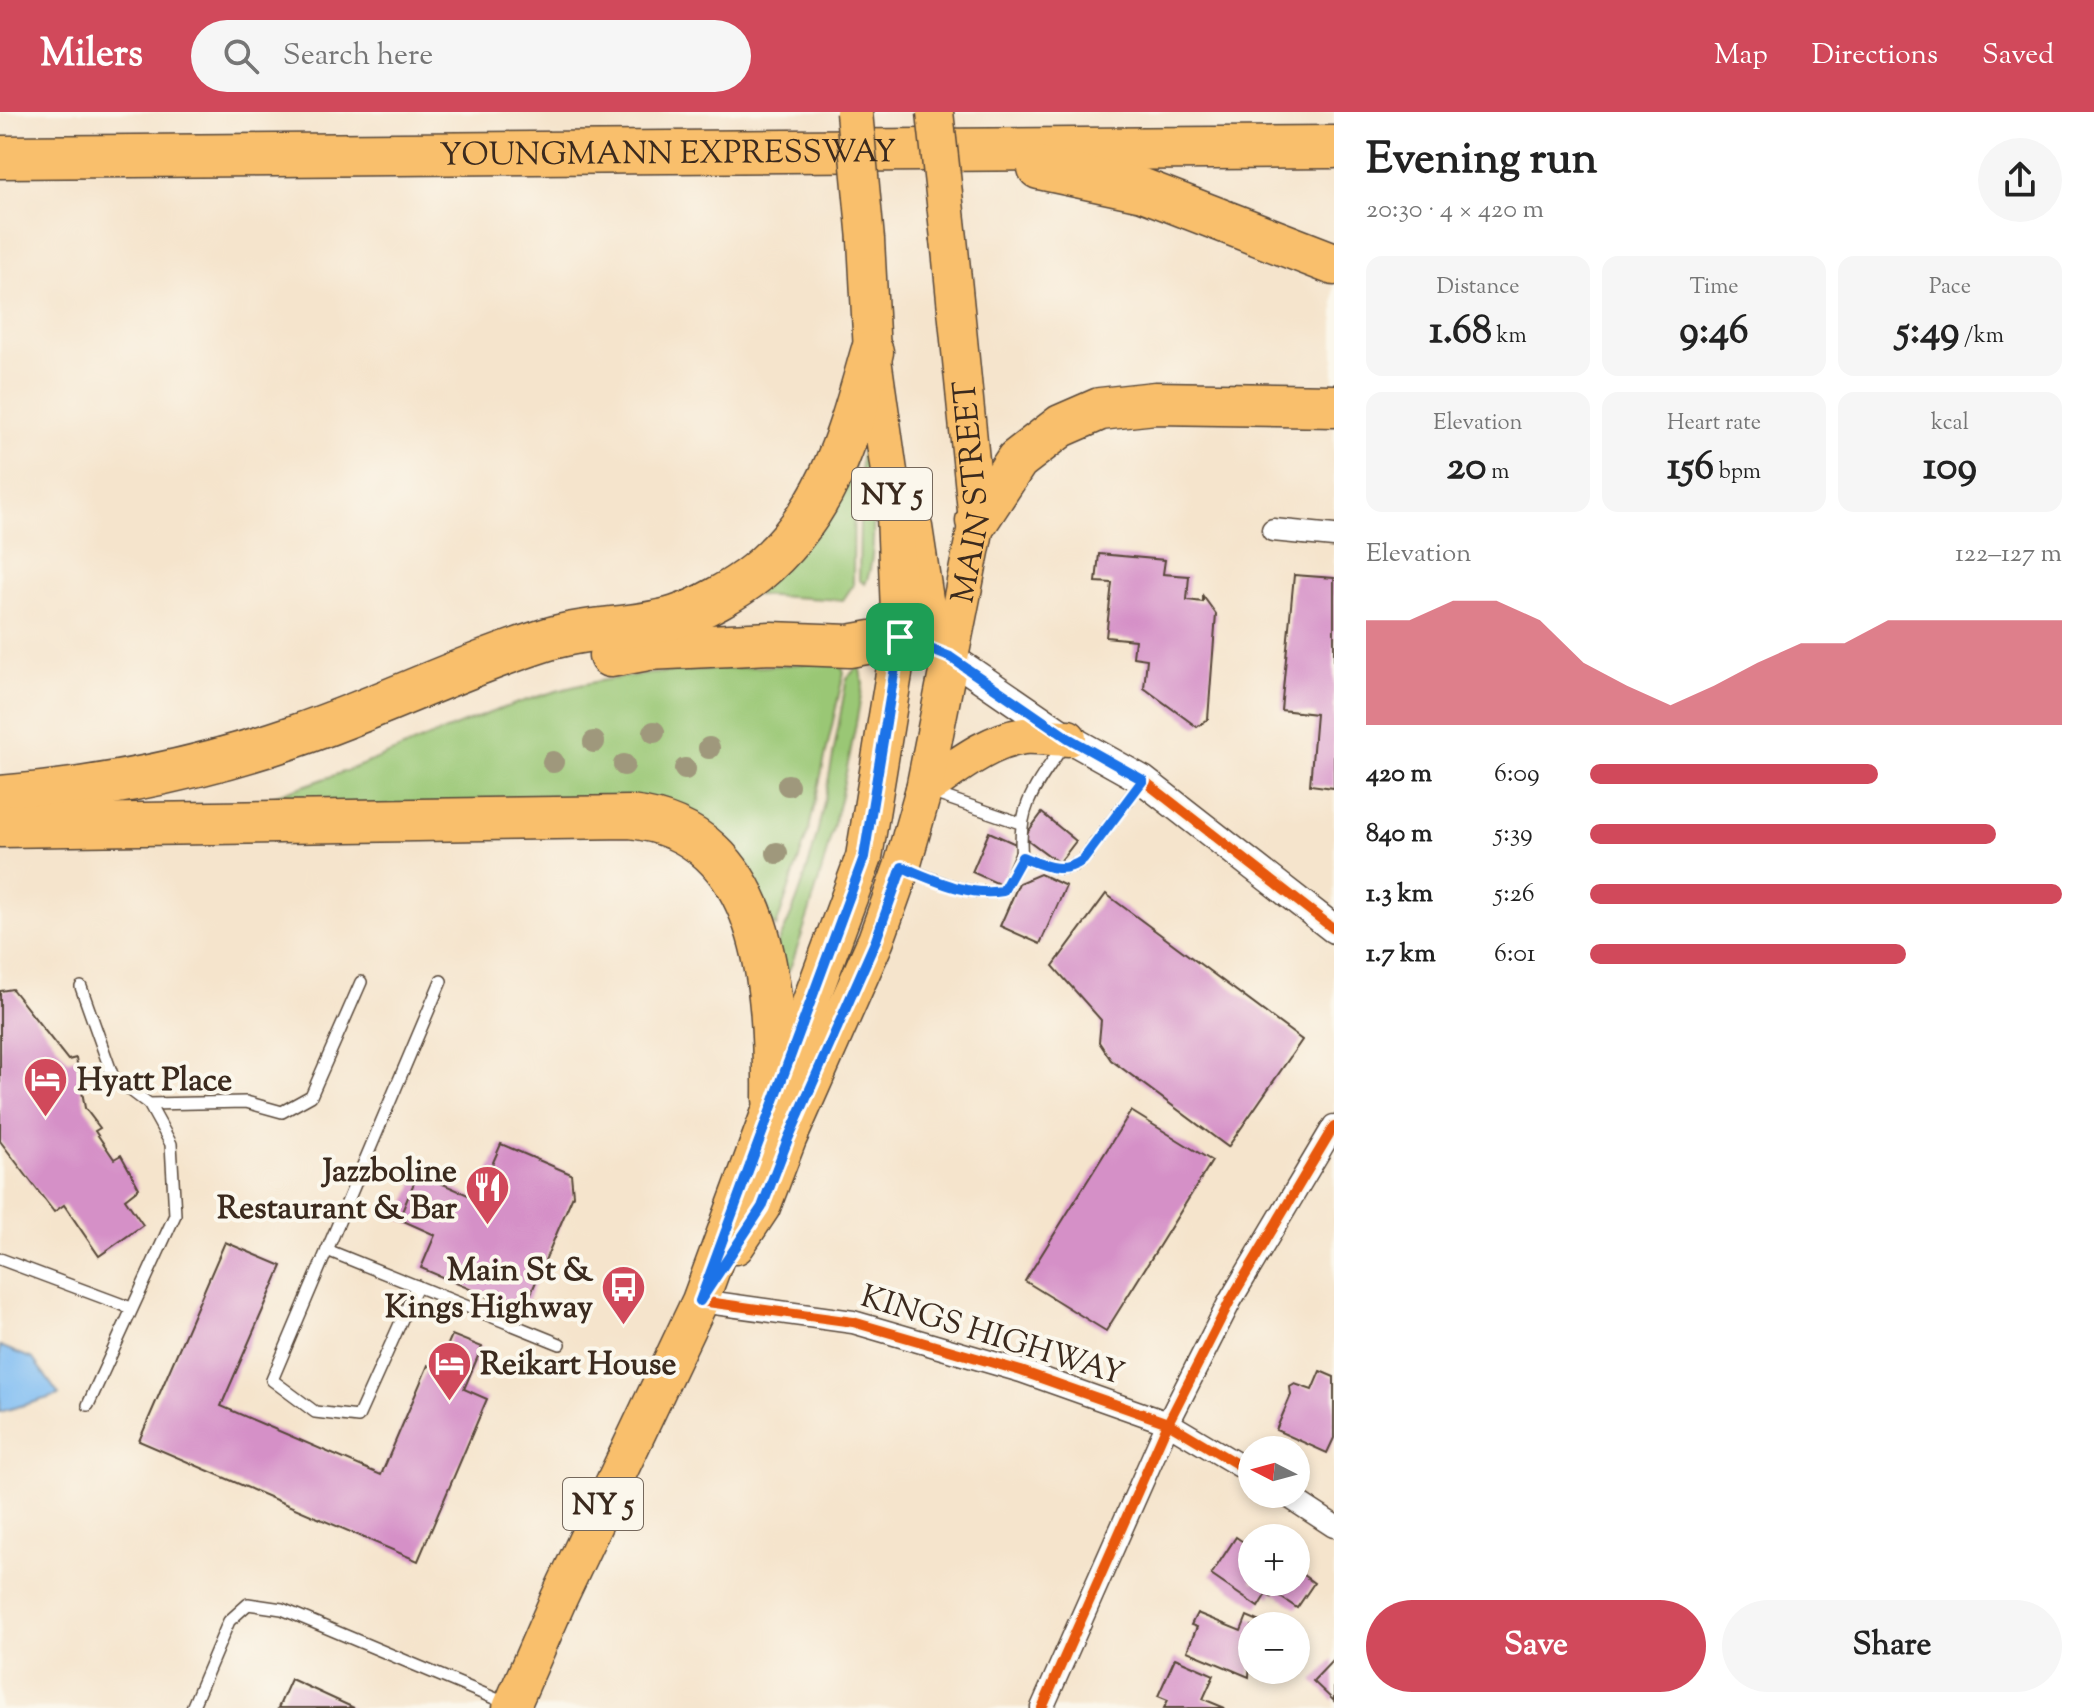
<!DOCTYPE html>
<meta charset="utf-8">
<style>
:root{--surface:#fff;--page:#f6f6f6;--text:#222;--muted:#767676;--accent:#d1495b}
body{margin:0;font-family:"Sorts Mill Goudy",serif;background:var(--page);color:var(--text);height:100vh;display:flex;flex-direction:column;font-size:30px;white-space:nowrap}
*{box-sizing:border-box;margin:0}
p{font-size:26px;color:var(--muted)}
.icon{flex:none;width:44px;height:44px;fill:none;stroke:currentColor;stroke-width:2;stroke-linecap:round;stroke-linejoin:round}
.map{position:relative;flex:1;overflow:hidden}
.drawer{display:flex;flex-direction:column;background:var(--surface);width:760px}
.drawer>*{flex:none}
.needle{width:52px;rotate:276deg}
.controls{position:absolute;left:1238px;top:1324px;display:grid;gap:16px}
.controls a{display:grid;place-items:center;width:72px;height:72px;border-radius:50%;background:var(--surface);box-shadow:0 4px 12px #0003;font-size:40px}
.pin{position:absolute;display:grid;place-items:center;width:68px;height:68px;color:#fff;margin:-34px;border-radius:16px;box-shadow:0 4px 12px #0006}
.round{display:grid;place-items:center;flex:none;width:84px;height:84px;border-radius:42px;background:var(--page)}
.head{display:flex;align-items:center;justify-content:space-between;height:136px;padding:0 32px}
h1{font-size:44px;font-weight:700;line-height:60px}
.metrics{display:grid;grid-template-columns:repeat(3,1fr);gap:12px;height:136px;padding:8px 32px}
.metrics div{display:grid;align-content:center;border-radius:16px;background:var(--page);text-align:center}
.metrics b{font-size:40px;font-weight:700}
.metrics small{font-size:22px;font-weight:400}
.metrics p{font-size:22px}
.chart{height:224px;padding:16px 32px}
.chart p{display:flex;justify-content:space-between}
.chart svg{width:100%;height:144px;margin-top:8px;fill:var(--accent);opacity:.7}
.action{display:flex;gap:16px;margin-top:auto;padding:16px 32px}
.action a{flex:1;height:92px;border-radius:48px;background:var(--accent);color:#fff;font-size:32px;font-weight:700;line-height:92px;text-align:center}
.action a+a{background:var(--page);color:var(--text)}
ul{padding:0 32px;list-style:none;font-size:26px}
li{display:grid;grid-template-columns:128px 96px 1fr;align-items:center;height:60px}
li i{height:20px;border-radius:10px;background:var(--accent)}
header{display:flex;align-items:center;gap:48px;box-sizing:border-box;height:112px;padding:0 40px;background:var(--accent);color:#fff}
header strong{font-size:38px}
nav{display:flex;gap:44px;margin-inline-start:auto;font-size:28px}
.search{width:560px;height:72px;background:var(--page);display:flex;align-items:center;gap:20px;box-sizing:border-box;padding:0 28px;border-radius:44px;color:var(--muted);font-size:30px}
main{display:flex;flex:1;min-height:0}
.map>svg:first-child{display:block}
</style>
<header>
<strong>Milers</strong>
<div class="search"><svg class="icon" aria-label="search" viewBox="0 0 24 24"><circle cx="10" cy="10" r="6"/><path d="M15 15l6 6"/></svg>Search here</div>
<nav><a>Map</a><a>Directions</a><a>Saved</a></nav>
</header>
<main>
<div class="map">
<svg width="1334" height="1596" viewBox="0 0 1334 1596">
<rect width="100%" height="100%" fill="#fbf7ec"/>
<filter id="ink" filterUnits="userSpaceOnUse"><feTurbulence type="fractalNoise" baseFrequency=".0125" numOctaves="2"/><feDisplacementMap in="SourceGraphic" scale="16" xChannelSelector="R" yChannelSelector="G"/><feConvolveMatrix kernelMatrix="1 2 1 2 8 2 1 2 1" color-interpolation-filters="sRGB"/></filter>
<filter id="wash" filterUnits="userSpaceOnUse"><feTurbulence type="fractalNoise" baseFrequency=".006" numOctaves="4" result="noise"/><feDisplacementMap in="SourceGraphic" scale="32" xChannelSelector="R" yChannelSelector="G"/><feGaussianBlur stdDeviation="1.8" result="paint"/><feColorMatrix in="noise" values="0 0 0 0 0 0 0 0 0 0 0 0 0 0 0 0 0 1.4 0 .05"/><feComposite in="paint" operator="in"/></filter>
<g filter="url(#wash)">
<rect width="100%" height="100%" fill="#f5e4cc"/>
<g fill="#9ac774" stroke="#6a7849" stroke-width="2">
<path d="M866 315C871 348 880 445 865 472L859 468 861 345Z"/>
<polygon points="854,341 853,473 843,488 756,483"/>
<path d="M839 548 844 560 809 717 776 815 675 706 239 697C278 681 319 670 359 654 432 625 503 591 580 573 665 554 753 559 839 548Z"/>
<path d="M859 553 863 572C847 668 825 759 792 851L788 860 783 861 776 835C819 754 830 655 847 566Z"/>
</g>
<polygon fill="#80bdf3" stroke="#5e7488" stroke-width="2" points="0,1234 33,1247 59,1283 0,1300"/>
<g id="blocks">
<g fill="#d590c7">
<polygon points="1099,442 1165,448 1163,462 1189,464 1187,488 1203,490 1203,484 1216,502 1208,607 1197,615 1144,576 1147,547 1133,545 1135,528 1106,525 1112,471 1096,470"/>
<polygon points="1294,463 1334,466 1334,676 1310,673 1316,602 1281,598"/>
<polygon points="1042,701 1076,729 1059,751 1024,725"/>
<polygon points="989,720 1018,733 1001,773 972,760"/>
<polygon points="1040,762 1066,774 1040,832 1000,814 1019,771"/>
<polygon points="1106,782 1302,928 1228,1035 1111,948 1099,930 1101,908 1053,854"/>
<polygon points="12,877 68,948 76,946 85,996 100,1016 95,1019 114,1047 121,1043 139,1076 125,1087 143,1113 99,1144 64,1093 54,1100 0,1029 0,879"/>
<polygon points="1131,999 1212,1049 1106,1219 1025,1169"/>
<polygon points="501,1032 571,1062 573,1083 523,1200 421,1156 435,1123 399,1107 418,1061 477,1087"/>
<polygon points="225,1130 282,1154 221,1294 381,1363 428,1253 437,1257 452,1223 482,1235 464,1277 487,1287 418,1449 139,1329"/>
<polygon points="1320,1259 1334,1265 1334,1326 1327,1341 1276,1318 1291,1283 1290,1275 1295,1272 1312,1278"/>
<polygon points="1236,1425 1252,1436 1252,1470 1296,1470 1296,1458 1314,1471 1297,1496 1273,1480 1271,1485 1266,1482 1258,1495 1211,1463"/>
<polygon points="1197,1501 1241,1519 1247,1504 1270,1514 1252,1514 1249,1565 1187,1539 1197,1515 1191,1513"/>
<polygon points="1175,1546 1214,1563 1203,1587 1225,1596 1164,1596 1168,1588 1158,1584"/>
<polygon points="1334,1547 1334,1589 1313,1569"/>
<polygon points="291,1567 354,1596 278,1596"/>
</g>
</g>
</g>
<g filter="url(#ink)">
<use href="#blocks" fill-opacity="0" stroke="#574638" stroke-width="2"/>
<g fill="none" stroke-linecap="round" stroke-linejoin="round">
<defs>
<g id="service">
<path d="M1065 631C1038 671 1016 694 1022 745 1045 754 1062 763 1083 748L1142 669"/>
<polyline points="933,681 1020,711"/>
<path d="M907 757C939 769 969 785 1003 779L1022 745"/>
<polyline points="81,875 113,965 149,992 246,990 282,1000 311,984 361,870"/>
<polyline points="327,1138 560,1232"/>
<polyline points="0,1147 131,1196"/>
<polyline points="417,1174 358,1305 315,1300 272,1268 441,869"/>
<polyline points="88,1293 175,1103 171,1032 149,992"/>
<polyline points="192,1596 229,1509 248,1492 282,1497 508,1592"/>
</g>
<g id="minor">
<polyline points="1273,418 1334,424"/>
<polyline points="700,1189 853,1210 1021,1259 1168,1311 1252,1361"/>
<polyline points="1285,1382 1334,1414"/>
<polyline points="1042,1596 1168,1311 1230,1189 1334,1014"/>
</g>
<polyline id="tertiary" points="950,545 1068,626 1143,668 1334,817"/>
<g id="primary">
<polyline points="914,415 929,514 931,523 950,545"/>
<path d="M924 677C954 657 987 629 1024 624 1038 623 1054 626 1068 626"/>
<path id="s1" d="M736 1134 762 1095 788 1027 876 828 902 755 924 677 977 409 949 127"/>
<polyline points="511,1596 559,1486 700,1189 864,745 900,525 895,402 872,240 866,128"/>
</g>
<g id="motorway">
<path id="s2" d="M0 45 1334 35"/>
<polyline points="1039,56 1143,78 1334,152"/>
<polyline points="977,409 1017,348 1061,314 1100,297 1155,291 1334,294"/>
<polyline points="610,544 648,537 771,531 849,534 900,525"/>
<path d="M0 685C101 677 200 657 296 624 380 595 460 555 545 528 587 514 634 518 676 505 701 497 736 477 756 461 828 402 848 325 872 240"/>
<path d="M0 714 630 705C769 720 775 880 774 987"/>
</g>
</defs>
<use href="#service" stroke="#574638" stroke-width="14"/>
<use href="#minor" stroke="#574638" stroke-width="25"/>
<use href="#tertiary" stroke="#574638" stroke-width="31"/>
<use href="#primary" stroke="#574638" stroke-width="39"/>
<use href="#motorway" stroke="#574638" stroke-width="45"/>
<use href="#service" stroke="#fff" stroke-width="11"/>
<use href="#minor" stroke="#fff" stroke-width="22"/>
<use href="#tertiary" stroke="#fff" stroke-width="28"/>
<use href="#primary" stroke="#f9bf6c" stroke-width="36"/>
<use href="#motorway" stroke="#f9bf6c" stroke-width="42"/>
<defs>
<g id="primary-bridge">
<polyline points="854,0 866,128"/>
<polyline points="935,0 949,127"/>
</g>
</defs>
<use href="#primary-bridge" stroke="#574638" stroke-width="39" stroke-linecap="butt"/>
<use href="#primary-bridge" stroke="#f9bf6c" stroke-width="36"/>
<defs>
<g id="cycleway">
<polyline points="950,545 1068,626 1143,668 1334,817"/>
<polyline points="700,1189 853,1210 1021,1259 1168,1311 1252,1361"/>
<polyline points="1042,1596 1168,1311 1230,1189 1334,1014"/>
</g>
</defs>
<use href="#cycleway" stroke="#fbf7ec" stroke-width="15"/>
<use href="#cycleway" stroke="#e8590c" stroke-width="10"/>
</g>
<g fill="#9f987b">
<circle cx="654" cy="620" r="11"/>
<circle cx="594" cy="630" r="11"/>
<circle cx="709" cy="636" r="11"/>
<circle cx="553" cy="650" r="11"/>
<circle cx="624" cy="653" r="11"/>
<circle cx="685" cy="657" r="11"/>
<circle cx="788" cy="673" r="11"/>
<circle cx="777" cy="741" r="11"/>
</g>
</g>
<g fill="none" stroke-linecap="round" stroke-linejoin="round" filter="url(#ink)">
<defs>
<path id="route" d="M900 525 950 545 1068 626 1143 668 1083 748C1062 763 1045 754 1022 745L1003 779C968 785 935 768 902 755L876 828 788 1027 762 1095 700 1189 864 745Z"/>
</defs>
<use href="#route" stroke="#fff" stroke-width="16"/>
<use href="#route" stroke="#1a73e8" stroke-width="10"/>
</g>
<defs>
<symbol id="hotel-pin" viewBox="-11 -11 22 30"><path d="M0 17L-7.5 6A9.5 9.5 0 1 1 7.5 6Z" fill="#d1495b" stroke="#fbf7ec"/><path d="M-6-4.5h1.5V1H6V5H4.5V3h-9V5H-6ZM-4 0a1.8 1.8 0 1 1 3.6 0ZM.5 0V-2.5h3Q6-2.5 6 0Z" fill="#fff"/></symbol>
<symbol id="restaurant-pin" viewBox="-11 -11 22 30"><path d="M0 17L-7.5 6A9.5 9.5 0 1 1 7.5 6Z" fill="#d1495b" stroke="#fbf7ec"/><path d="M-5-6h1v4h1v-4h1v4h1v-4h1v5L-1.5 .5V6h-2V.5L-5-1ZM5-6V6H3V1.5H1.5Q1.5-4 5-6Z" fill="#fff"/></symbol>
<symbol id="bus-pin" viewBox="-11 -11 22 30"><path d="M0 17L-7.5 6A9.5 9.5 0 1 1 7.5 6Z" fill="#d1495b" stroke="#fbf7ec"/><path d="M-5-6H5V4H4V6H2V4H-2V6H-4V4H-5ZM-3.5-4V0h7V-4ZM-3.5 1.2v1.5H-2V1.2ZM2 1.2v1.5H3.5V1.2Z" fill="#fff"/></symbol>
</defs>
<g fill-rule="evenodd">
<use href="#hotel-pin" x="20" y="942" width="51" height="69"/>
<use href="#restaurant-pin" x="462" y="1050" width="51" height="69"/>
<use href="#bus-pin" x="598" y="1150" width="51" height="69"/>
<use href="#hotel-pin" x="424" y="1226" width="51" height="69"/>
</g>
<g text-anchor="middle" stroke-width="8" stroke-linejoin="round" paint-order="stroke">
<g fill="#fbf7ec" stroke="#75685c" stroke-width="2">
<rect x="852" y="356" width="80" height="52" rx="6"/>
<rect x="563" y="1366" width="80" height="52" rx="6"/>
</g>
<g font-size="30" font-weight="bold" fill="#3b2a1e">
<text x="892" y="392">NY 5</text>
<text x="603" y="1402">NY 5</text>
</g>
<g font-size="32" fill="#3b2a1e" stroke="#fbf7ec">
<text dy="11" stroke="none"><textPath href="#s2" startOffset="668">YOUNGMANN EXPRESSWAY</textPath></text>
<text dy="11" stroke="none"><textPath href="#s1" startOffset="798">MAIN STREET</textPath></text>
<text transform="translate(993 1222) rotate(17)" y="11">KINGS HIGHWAY</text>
</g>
<g font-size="32" font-weight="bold" fill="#3b2a1e" stroke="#fbf7ec" text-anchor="start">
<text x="77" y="978">Hyatt Place</text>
<text x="457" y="1069" text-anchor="end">Jazzboline<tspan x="457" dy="37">Restaurant &amp; Bar</tspan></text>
<text x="593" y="1168" text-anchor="end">Main St &amp;<tspan x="593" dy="37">Kings Highway</tspan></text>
<text x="480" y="1262">Reikart House</text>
</g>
</g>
</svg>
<div class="controls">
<a><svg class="needle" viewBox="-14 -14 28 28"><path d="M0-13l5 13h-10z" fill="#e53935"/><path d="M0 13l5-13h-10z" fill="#767676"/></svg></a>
<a>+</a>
<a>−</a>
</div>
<div class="pin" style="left:900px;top:525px;background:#1e9e55"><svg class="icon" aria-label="arrive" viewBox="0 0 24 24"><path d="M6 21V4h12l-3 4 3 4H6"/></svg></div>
</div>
<section class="drawer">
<div class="head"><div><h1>Evening run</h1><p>20:30 · 4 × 420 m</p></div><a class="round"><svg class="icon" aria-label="share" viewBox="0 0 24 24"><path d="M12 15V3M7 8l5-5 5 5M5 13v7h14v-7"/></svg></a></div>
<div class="metrics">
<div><p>Distance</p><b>1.68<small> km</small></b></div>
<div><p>Time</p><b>9:46</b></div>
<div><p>Pace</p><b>5:49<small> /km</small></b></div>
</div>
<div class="metrics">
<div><p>Elevation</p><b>20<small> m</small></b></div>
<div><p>Heart rate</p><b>156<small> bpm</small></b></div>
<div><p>kcal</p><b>109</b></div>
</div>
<div class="chart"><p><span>Elevation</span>122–127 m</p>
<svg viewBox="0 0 160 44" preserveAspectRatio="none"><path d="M0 44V12L10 12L20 6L30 6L40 12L50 25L60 32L70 38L80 32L90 25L100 19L110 19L120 12L130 12L140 12L150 12L160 12V44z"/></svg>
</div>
<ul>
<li><b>420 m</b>6:09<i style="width:61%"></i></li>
<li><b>840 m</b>5:39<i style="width:86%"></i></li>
<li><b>1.3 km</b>5:26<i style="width:100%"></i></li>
<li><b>1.7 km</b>6:01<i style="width:67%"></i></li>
</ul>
<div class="action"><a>Save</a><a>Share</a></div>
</section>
</main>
